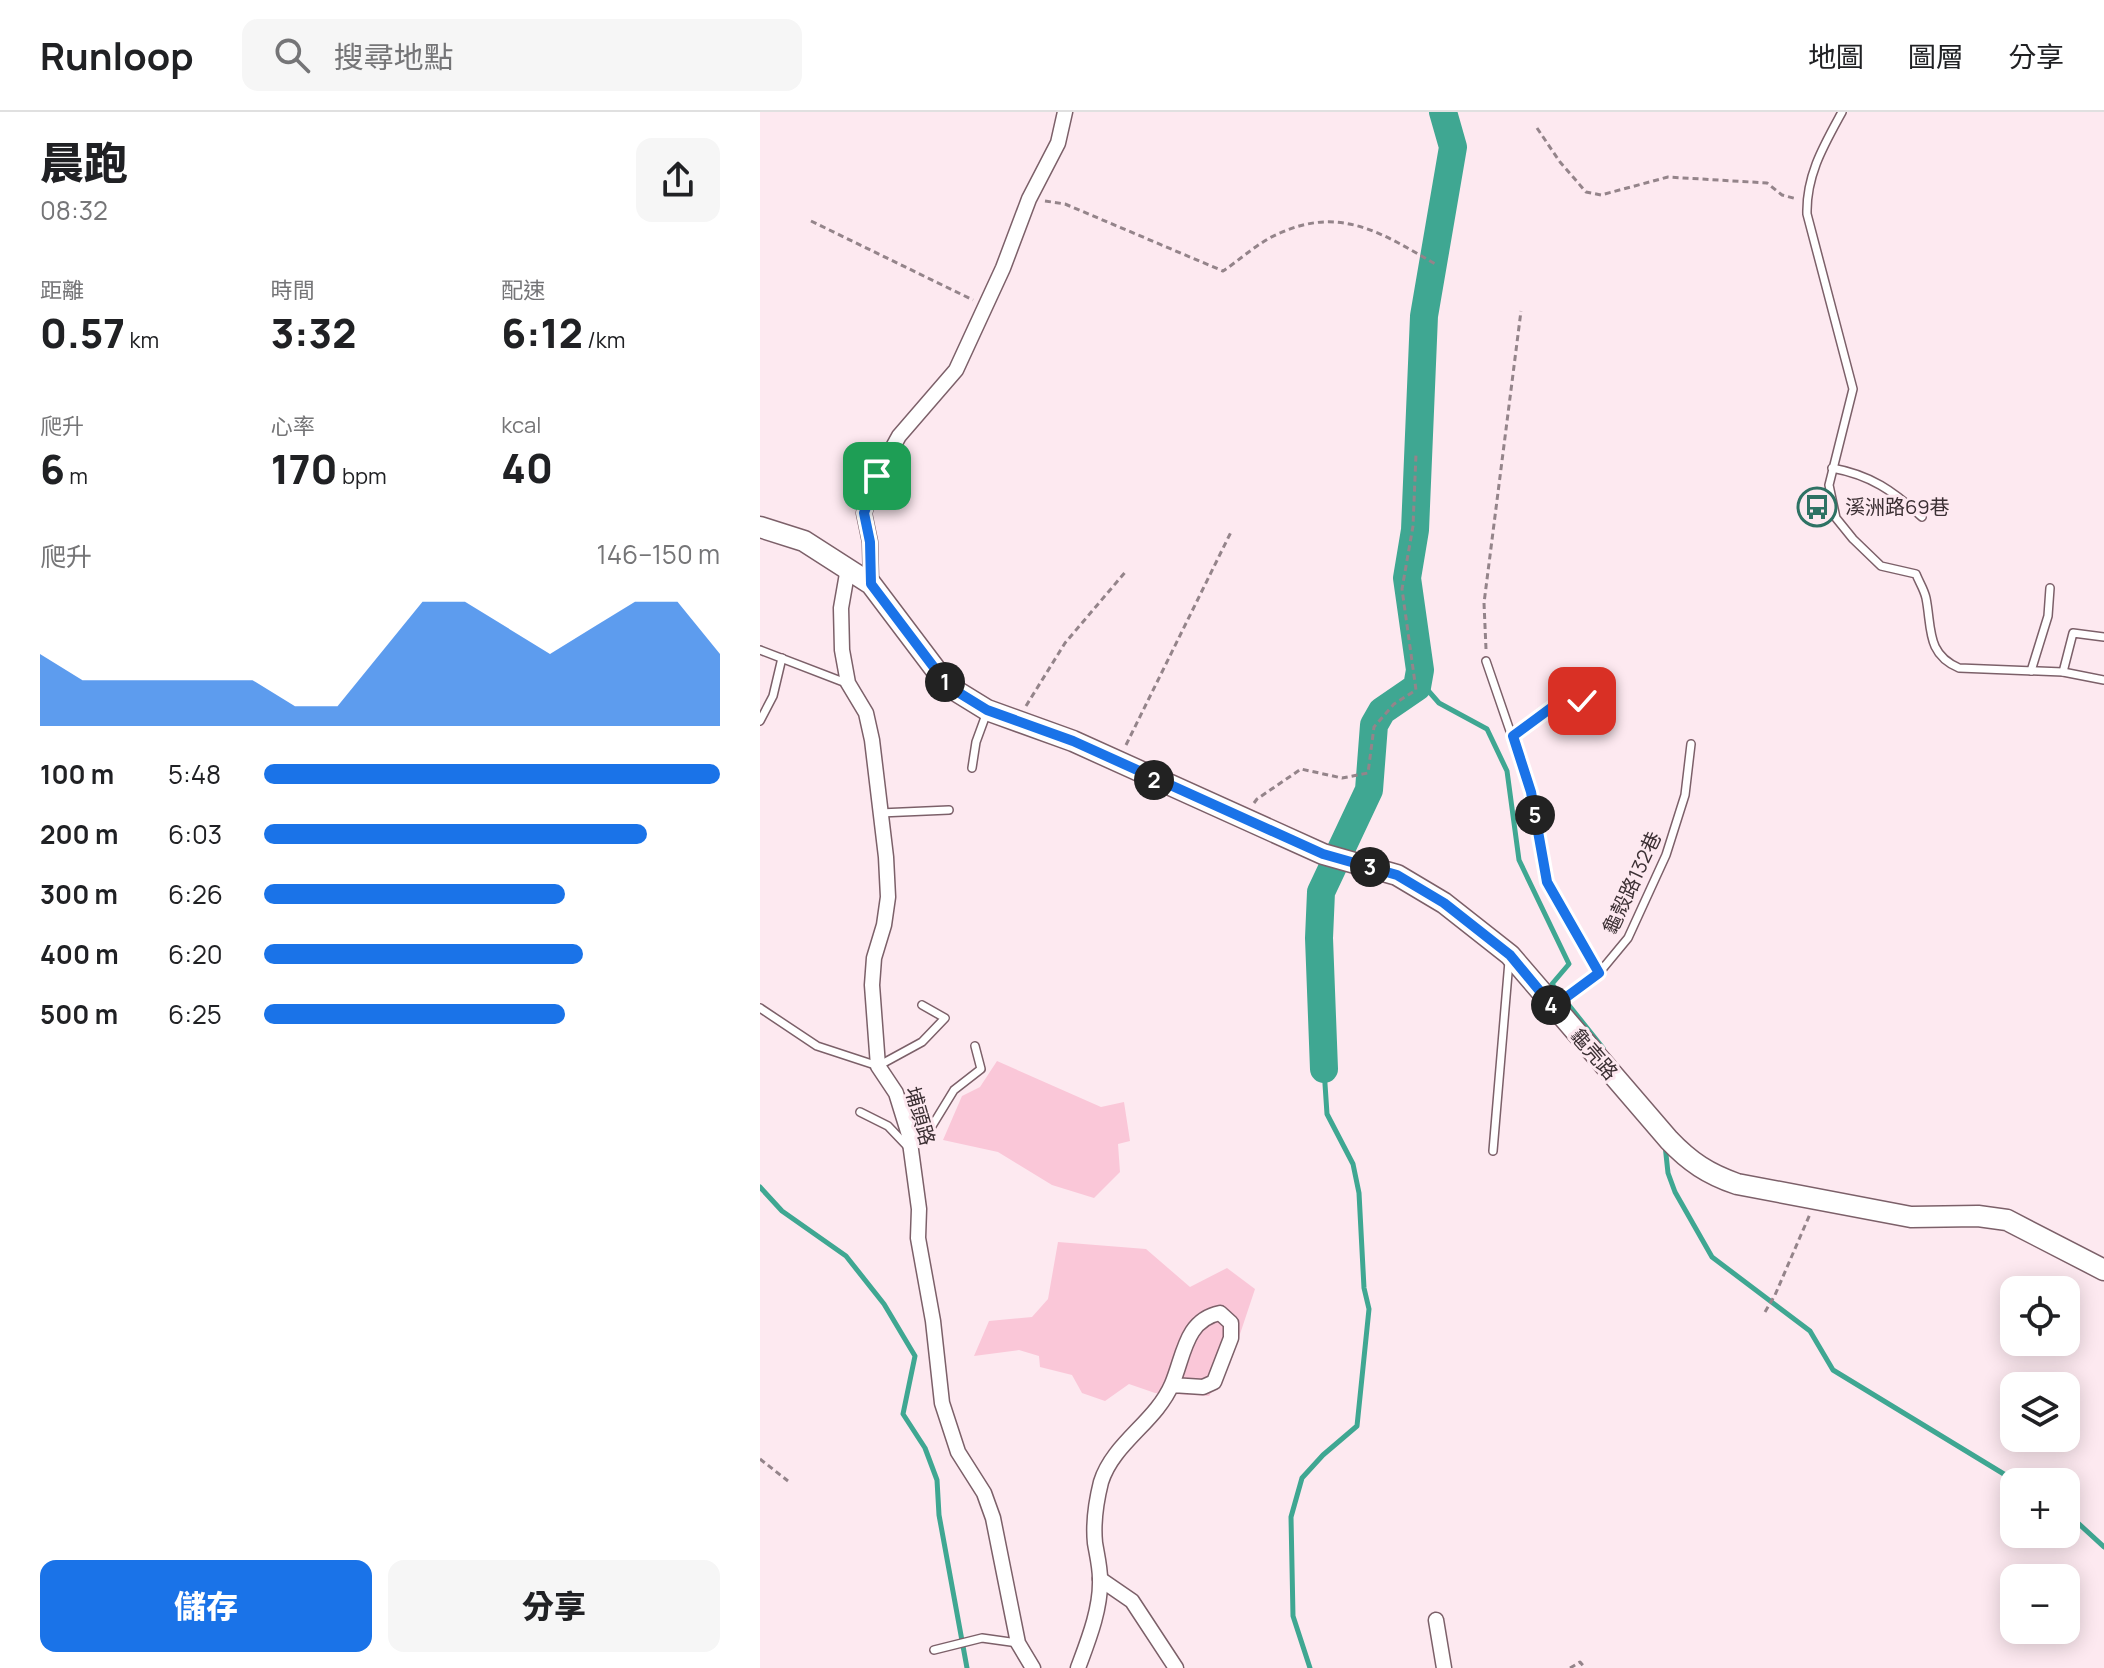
<!DOCTYPE html>
<html lang="zh-TW">
<meta charset="utf-8">
<style>
:root{--surface:#fff;--page:#f6f6f6;--text:#202124;--muted:#757577;--line:#e0e0e0;--accent:#1a73e8}
body{margin:0;font-family:Manrope,"Noto Sans TC",sans-serif;background:var(--page);color:var(--text);height:100vh;display:flex;flex-direction:column;font-size:30px;white-space:nowrap}
*{box-sizing:border-box;margin:0}
p{font-size:26px;color:var(--muted)}
.icon{flex:none;width:44px;height:44px;fill:none;stroke:currentColor;stroke-width:2;stroke-linecap:round;stroke-linejoin:round}
.map{position:relative;flex:1;overflow:hidden}
.side{display:flex;flex-direction:column;background:var(--surface);width:760px}
.side>*{flex:none}
.fabs{position:absolute;left:1240px;top:1164px;display:grid;gap:16px}
.fabs a{display:grid;place-items:center;width:80px;height:80px;border-radius:16px;background:var(--surface);box-shadow:0 4px 20px #0003;font-size:40px}
.pin{position:absolute;display:grid;place-items:center;width:68px;height:68px;color:#fff;margin:-34px;border-radius:16px;box-shadow:0 4px 12px #0006}
.km{position:absolute;width:40px;height:40px;margin:-20px;border-radius:50%;background:#222;color:#fff;font-size:22px;line-height:40px;text-align:center}
.round{display:grid;place-items:center;flex:none;width:84px;height:84px;border-radius:16px;background:var(--page)}
.headline{display:flex;align-items:center;justify-content:space-between;height:136px;padding:0 40px}
h1{font-size:44px;font-weight:800;line-height:60px}
.stats{display:grid;grid-template-columns:repeat(3,1fr);gap:12px;height:136px;padding:8px 40px}
.stats div{display:grid;align-content:center}
.stats b{font-size:40px;font-weight:800}
.stats small{font-size:22px;font-weight:400}
.stats p{font-size:22px}
.chart{height:224px;padding:16px 40px}
.chart p{display:flex;justify-content:space-between}
.chart svg{width:100%;height:144px;margin-top:8px;fill:var(--accent);opacity:.7}
.cta{display:flex;gap:16px;margin-top:auto;padding:16px 40px}
.cta a{flex:1;height:92px;border-radius:16px;background:var(--accent);color:#fff;font-size:32px;font-weight:800;line-height:92px;text-align:center}
.cta a+a{background:var(--page);color:var(--text)}
ul{padding:0 40px;list-style:none;font-size:26px}
li{display:grid;grid-template-columns:128px 96px 1fr;align-items:center;height:60px}
li i{height:20px;border-radius:10px;background:var(--accent)}
header{display:flex;align-items:center;gap:48px;box-sizing:border-box;height:112px;padding:0 40px;background:var(--surface);border-bottom:2px solid var(--line)}
header strong{font-size:38px}
nav{display:flex;gap:44px;margin-inline-start:auto;font-size:28px}
.search{width:560px;height:72px;background:var(--page);display:flex;align-items:center;gap:20px;box-sizing:border-box;padding:0 28px;border-radius:16px;color:var(--muted);font-size:30px}
main{display:flex;flex:1;min-height:0}
.map>svg:first-child{display:block}
</style>
<header>
<strong>Runloop</strong>
<div class="search"><svg class="icon" aria-label="search" viewBox="0 0 24 24"><circle cx="10" cy="10" r="6"/><path d="M15 15l6 6"/></svg>搜尋地點</div>
<nav><a>地圖</a><a>圖層</a><a>分享</a></nav>
</header>
<main>
<section class="side">
<div class="headline"><div><h1>晨跑</h1><p>08:32</p></div><a class="round"><svg class="icon" aria-label="share" viewBox="0 0 24 24"><path d="M12 15V3M7 8l5-5 5 5M5 13v7h14v-7"/></svg></a></div>
<div class="stats">
<div><p>距離</p><b>0.57<small> km</small></b></div>
<div><p>時間</p><b>3:32</b></div>
<div><p>配速</p><b>6:12<small> /km</small></b></div>
</div>
<div class="stats">
<div><p>爬升</p><b>6<small> m</small></b></div>
<div><p>心率</p><b>170<small> bpm</small></b></div>
<div><p>kcal</p><b>40</b></div>
</div>
<div class="chart"><p><span>爬升</span>146–150 m</p>
<svg viewBox="0 0 160 44" preserveAspectRatio="none"><path d="M0 44V22L10 30L20 30L30 30L40 30L50 30L60 38L70 38L80 22L90 6L100 6L110 14L120 22L130 14L140 6L150 6L160 22V44z"/></svg>
</div>
<ul>
<li><b>100 m</b>5:48<i style="width:100%"></i></li>
<li><b>200 m</b>6:03<i style="width:84%"></i></li>
<li><b>300 m</b>6:26<i style="width:66%"></i></li>
<li><b>400 m</b>6:20<i style="width:70%"></i></li>
<li><b>500 m</b>6:25<i style="width:66%"></i></li>
</ul>
<div class="cta"><a>儲存</a><a>分享</a></div>
</section>
<div class="map">
<svg width="1344" height="1556" viewBox="0 0 1344 1556">
<rect width="100%" height="100%" fill="#fde9f0"/>
<g fill="#fac7d8">
<polygon points="237,949 341,995 364,990 370,1029 358,1032 360,1060 334,1086 292,1073 238,1040 183,1028 202,984 220,975"/>
<polygon points="298,1130 386,1137 430,1175 467,1156 495,1177 470,1252 449,1284 395,1281 369,1272 345,1289 322,1281 312,1263 280,1255 279,1244 259,1238 214,1244 229,1209 272,1205 288,1187"/>
</g>
<g fill="none" stroke-linecap="round" stroke-linejoin="round">
<g stroke="#3fa792" stroke-width="5">
<polyline points="658,567 679,591 727,617 747,659 759,748 809,852 792,872 843,936"/>
<polyline points="905,1033 908,1061 915,1080 952,1145 1050,1219 1073,1258 1257,1370"/>
<polyline points="0,1075 22,1099 86,1144 124,1192 155,1244 143,1302 165,1336 177,1368 179,1403 207,1556"/>
<polyline points="1306,1400 1344,1435"/>
<polyline points="550,1556 533,1504 531,1405 542,1366 563,1343 597,1314 609,1197 604,1176 599,1081 593,1052 567,1002 564,957"/>
</g>
<polyline stroke="#3fa792" stroke-width="28" points="564,957 559,826 561,780 609,678 614,613 622,599 657,575 660,558 647,466 655,418 664,204 693,35 683,0"/>
<defs>
<g id="lane">
<path d="M1082 0C1064 33 1046 63 1047 102L1093 277 1069 373 1076 406 1093 427 1121 454 1156 462C1159 470 1164 477 1166 486 1172 516 1166 542 1199 556L1303 560 1344 568"/>
<path d="M1072 356C1111 363 1133 379 1162 405"/>
<polyline points="0,538 86,571"/>
<polyline points="726,549 771,680 787,770 839,861"/>
<polyline points="1271,559 1288,504 1290,476"/>
<polyline points="1303,560 1313,521 1344,525"/>
<polyline points="0,609 13,584 22,546"/>
<polyline points="753,624 799,590 822,589"/>
<polyline points="212,656 216,630 227,600"/>
<polyline points="120,701 189,698"/>
<polyline points="794,894 839,861 868,826 906,743 925,683 931,632"/>
<polyline points="0,896 57,934 118,954 162,930 185,906 162,893"/>
<polyline points="100,1000 128,1014 149,1036"/>
<polyline points="149,1023 172,1014 194,978 221,957 215,934"/>
<polyline points="733,1039 749,849"/>
<polyline points="174,1538 222,1526 258,1531"/>
</g>
<g id="street">
<polyline points="88,456 81,496 82,538 88,571 106,601 112,628 126,745 128,785 124,813 114,846 112,873 118,954 136,981 149,1023 159,1097 158,1126 173,1209 182,1291 198,1340 224,1381 233,1406 258,1531 273,1556"/>
<polyline points="111,472 110,430 104,401 117,364 139,324 196,258 243,156 269,87 298,31 305,0"/>
<polyline points="340,1467 372,1489 416,1556"/>
<polyline points="676,1508 684,1556"/>
<path d="M318 1556C328 1529 341 1497 340 1467 340 1455 337 1443 335 1431 333 1411 336 1390 341 1370 353 1331 396 1310 412 1272 424 1244 425 1208 460 1201L471 1211V1226L454 1270 443 1275 412 1273"/>
</g>
<path id="secondary" d="M0 415 44 429 111 472 188 574 227 598 313 629 563 742 637 763 684 791 750 843 909 1028C930 1050 948 1062 977 1072L1151 1105 1218 1104 1247 1108 1344 1158"/>
</defs>
<use href="#lane" stroke="#7c6069" stroke-width="10"/>
<use href="#street" stroke="#7c6069" stroke-width="17"/>
<use href="#secondary" stroke="#7c6069" stroke-width="23"/>
<g stroke="#94848a" stroke-width="3" stroke-dasharray="6 4" stroke-linecap="butt">
<polyline points="777,16 800,50 826,80 841,83 908,65 1007,71 1022,83 1037,87"/>
<path d="M285 89 305 92 463 159C481 147 500 129 520 121 582 93 625 123 677 153"/>
<polyline points="51,109 213,188"/>
<polyline points="726,537 724,491 761,199"/>
<polyline points="266,594 305,531 367,458"/>
<polyline points="366,633 472,418"/>
<polyline points="494,691 497,687 541,657 582,666 608,661 614,615 634,592 656,578 642,477 653,414 656,342"/>
<polyline points="1005,1200 1015,1183 1050,1102"/>
<polyline points="0,1347 28,1369"/>
<polyline points="810,1556 820,1550 825,1556"/>
</g>
<use href="#lane" stroke="#fff" stroke-width="7"/>
<use href="#street" stroke="#fff" stroke-width="14"/>
<use href="#secondary" stroke="#fff" stroke-width="20"/>
</g>
<g fill="none" stroke-linecap="round" stroke-linejoin="round">
<defs>
<polyline id="route" points="117,364 104,401 110,430 111,472 188,574 227,598 313,629 563,742 637,763 684,791 750,843 793,895 839,861 787,770 771,680 753,624 799,590 822,589"/>
</defs>
<use href="#route" stroke="#fff" stroke-width="16"/>
<use href="#route" stroke="#1a73e8" stroke-width="10"/>
</g>
<defs>
<symbol id="bus-ring" viewBox="-11 -11 22 22"><circle r="9.5" fill="#fde9f0" stroke="#2e7264" stroke-width="1.5"/><path d="M-5-6H5V4H4V6H2V4H-2V6H-4V4H-5ZM-3.5-4V0h7V-4ZM-3.5 1.2v1.5H-2V1.2ZM2 1.2v1.5H3.5V1.2Z" fill="#2e7264"/></symbol>
</defs>
<g fill-rule="evenodd">
<use href="#bus-ring" x="1035" y="373" width="44" height="44"/>
</g>
<g text-anchor="middle" stroke-width="6" stroke-linejoin="round" paint-order="stroke">
<g font-size="20" fill="#3b2f33" stroke="#fde9f0" text-anchor="start">
<text x="1085" y="402">溪洲路69巷</text>
</g>
<g font-size="20" fill="#3b2f33" stroke="#fde9f0">
<text transform="translate(872 771) rotate(-65)" y="7">龜殼路132巷</text>
<text transform="translate(834 942) rotate(49)" y="7">龜壳路</text>
<text transform="translate(160 1004) rotate(74)" y="7">埔頭路</text>
</g>
</g>
</svg>
<div class="fabs">
<a><svg class="icon" aria-label="locate" viewBox="0 0 24 24"><circle cx="12" cy="12" r="6"/><path d="M12 2v4M12 18v4M2 12h4M18 12h4"/></svg></a>
<a><svg class="icon" aria-label="layers" viewBox="0 0 24 24"><path d="M12 4l9 5-9 5-9-5zM3 14l9 5 9-5"/></svg></a>
<a>+</a>
<a>−</a>
</div>
<div class="pin" style="left:117px;top:364px;background:#1e9e55"><svg class="icon" aria-label="arrive" viewBox="0 0 24 24"><path d="M6 21V4h12l-3 4 3 4H6"/></svg></div>
<div class="pin" style="left:822px;top:589px;background:#d93025"><svg class="icon" aria-label="check" viewBox="0 0 24 24"><path d="M5 12l5 5 9-10"/></svg></div>
<b class="km" style="left:185px;top:570px">1</b>
<b class="km" style="left:394px;top:668px">2</b>
<b class="km" style="left:610px;top:755px">3</b>
<b class="km" style="left:791px;top:893px">4</b>
<b class="km" style="left:775px;top:703px">5</b>
</div>
</main>
